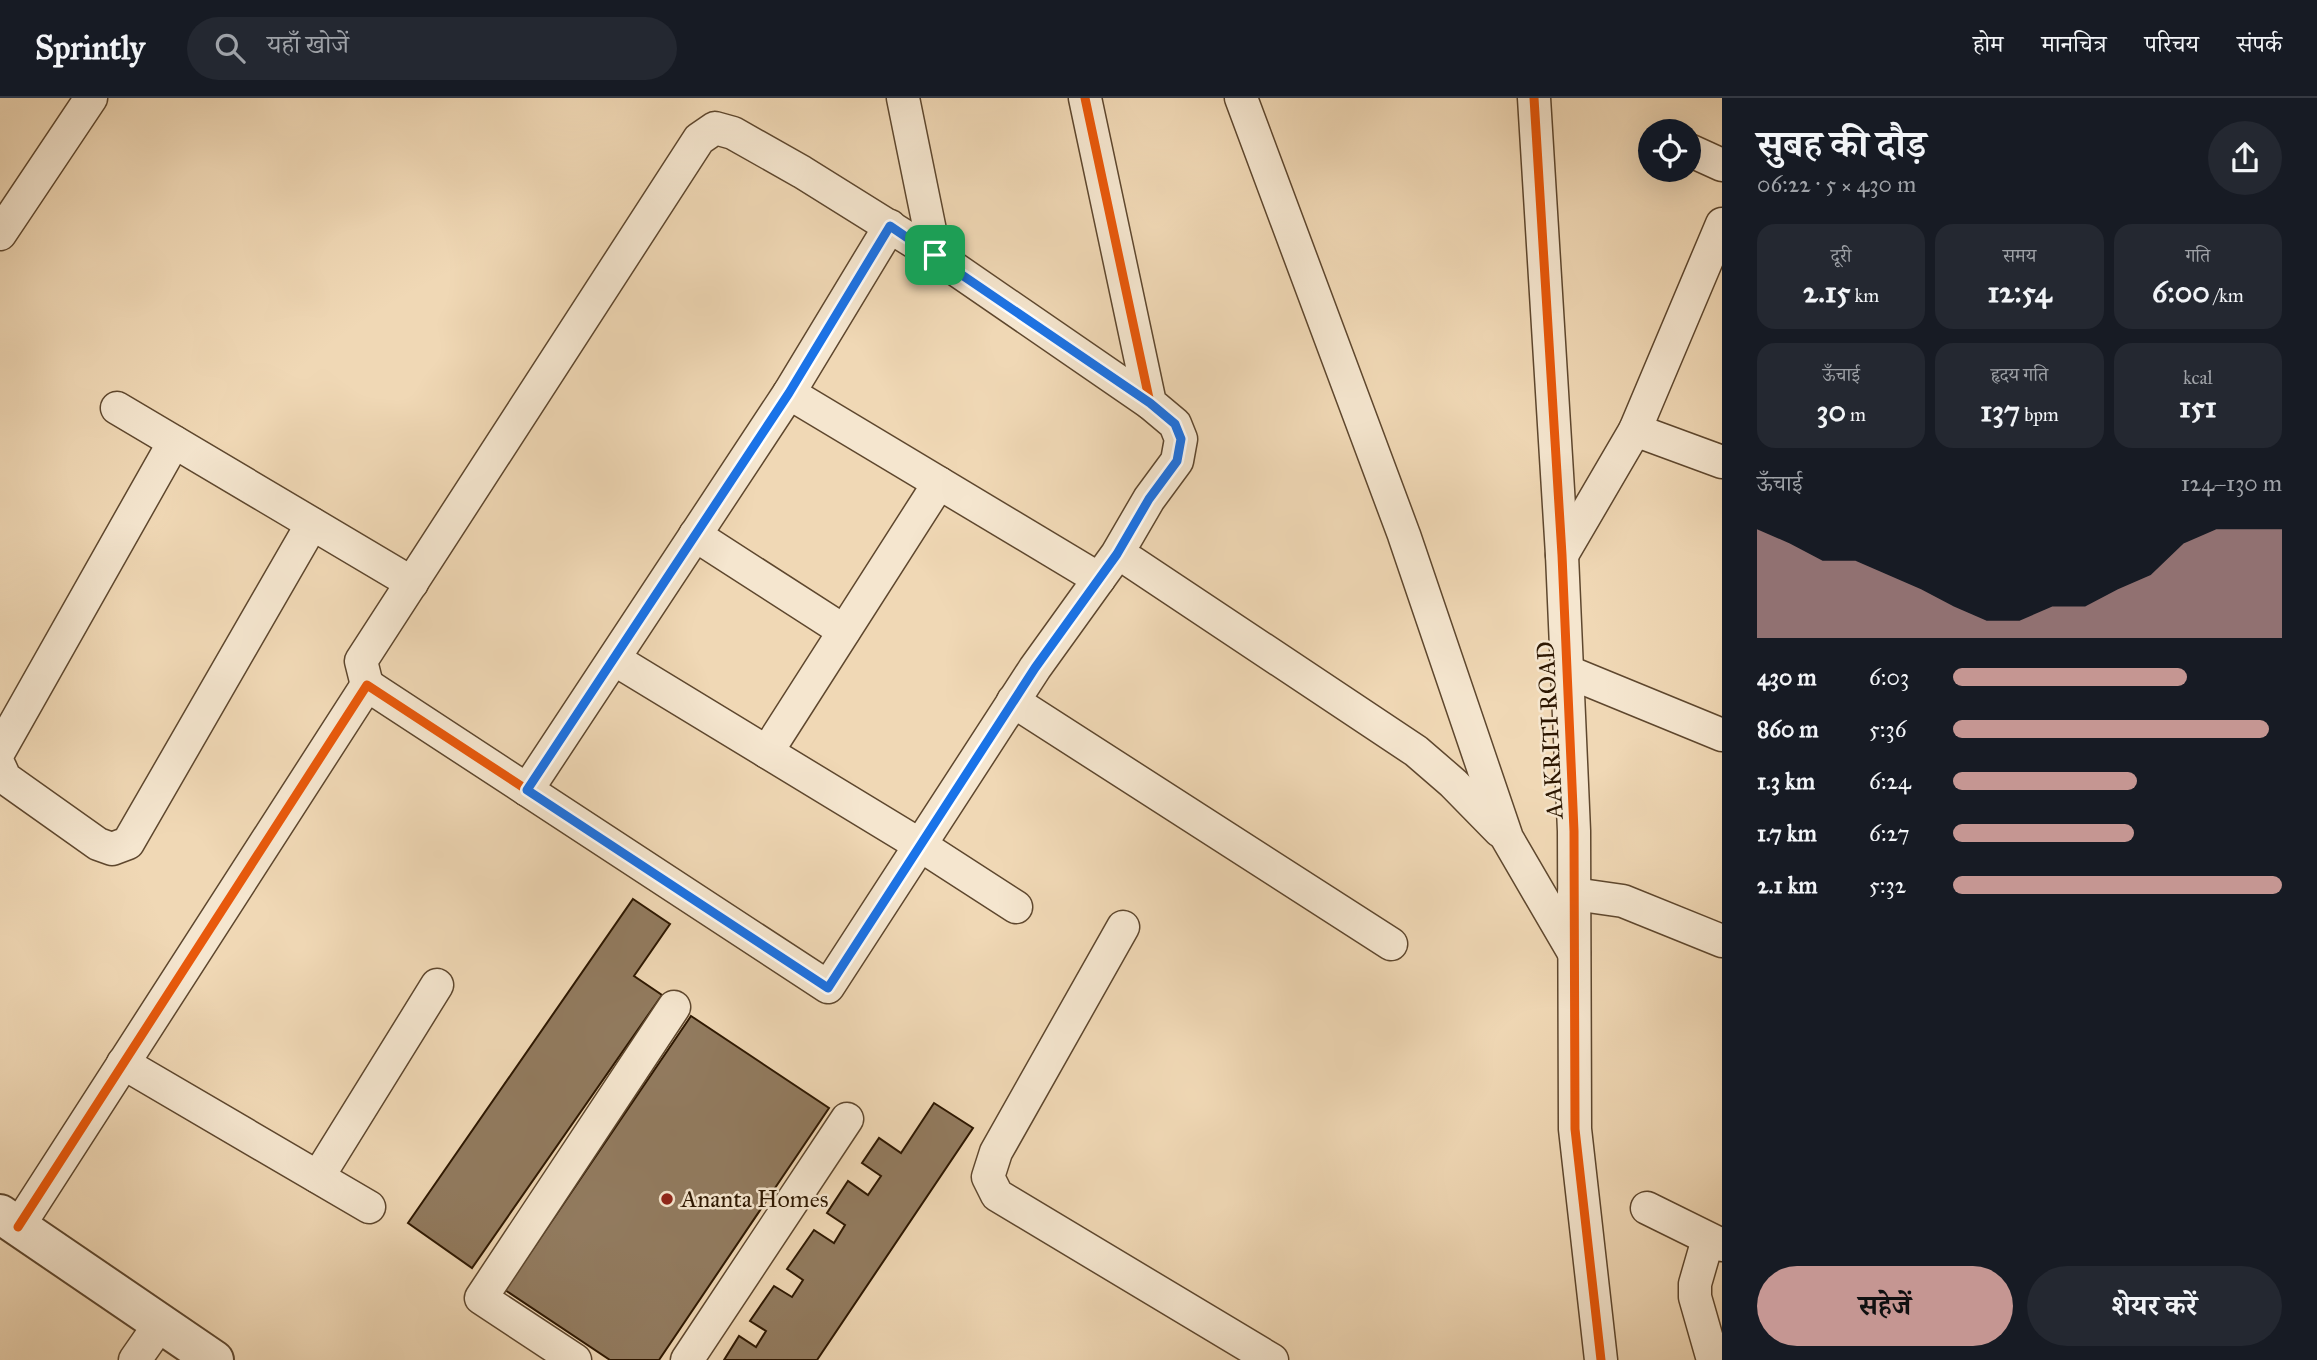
<!DOCTYPE html>
<html lang="hi">
<meta charset="utf-8">
<style>
:root{--surface:#171b24;--page:#242831;--text:#f1f3f6;--muted:#9ea1a6;--line:#363941;--accent:#c59692}
body{margin:0;font-family:"IM FELL Great Primer","Noto Serif Devanagari",serif;background:var(--page);color:var(--text);height:100vh;display:flex;flex-direction:column;font-size:26px;white-space:nowrap}
*{box-sizing:border-box;margin:0}
p{font-size:23px;color:var(--muted)}
.icon{flex:none;width:38px;height:38px;fill:none;stroke:currentColor;stroke-width:2;stroke-linecap:round;stroke-linejoin:round}
.map{position:relative;flex:1;overflow:hidden}
.side{display:flex;flex-direction:column;background:var(--surface);width:595px}
.side>*{flex:none}
.tools{position:absolute;left:1638px;top:21px;display:grid;gap:14px}
.tools a{display:grid;place-items:center;width:63px;height:63px;border-radius:50%;background:var(--surface);box-shadow:0 7px 28px #0002;font-size:35px}
.pin{position:absolute;display:grid;place-items:center;width:60px;height:60px;color:#fff;margin:-30px;border-radius:14px;box-shadow:0 4px 10px #0006}
.round{display:grid;place-items:center;flex:none;width:74px;height:74px;border-radius:37px;background:var(--page)}
.overview{display:flex;align-items:center;justify-content:space-between;height:119px;padding:0 35px}
h1{font-size:38px;font-weight:700;line-height:52px}
.metrics{display:grid;grid-template-columns:repeat(3,1fr);gap:10px;height:119px;padding:7px 35px}
.metrics div{display:grid;align-content:center;border-radius:18px;background:var(--page);text-align:center}
.metrics b{font-size:30px;font-weight:700}
.metrics small{font-size:19px;font-weight:400}
.metrics p{font-size:19px}
.chart{height:196px;padding:14px 35px}
.chart p{display:flex;justify-content:space-between}
.chart svg{width:100%;height:126px;margin-top:7px;fill:var(--accent);opacity:.7}
.cta{display:flex;gap:14px;margin-top:auto;padding:14px 35px}
.cta a{flex:1;height:80px;border-radius:42px;background:var(--accent);color:#111;font-size:28px;font-weight:700;line-height:80px;text-align:center}
.cta a+a{background:var(--page);color:var(--text)}
ul{padding:0 35px;list-style:none;font-size:23px}
li{display:grid;grid-template-columns:112px 84px 1fr;align-items:center;height:52px}
li i{height:18px;border-radius:9px;background:var(--accent)}
header{display:flex;align-items:center;gap:42px;box-sizing:border-box;height:98px;padding:0 35px;background:var(--surface);border-bottom:2px solid var(--line)}
header strong{font-size:33px}
nav{display:flex;gap:38px;margin-inline-start:auto;font-size:24px}
.search{width:490px;height:63px;background:var(--page);display:flex;align-items:center;gap:18px;box-sizing:border-box;padding:0 24px;border-radius:38px;color:var(--muted);font-size:26px}
main{display:flex;flex:1;min-height:0}
.map>svg:first-child{display:block}
</style>
<header>
<strong>Sprintly</strong>
<div class="search"><svg class="icon" aria-label="search" viewBox="0 0 24 24"><circle cx="10" cy="10" r="6"/><path d="M15 15l6 6"/></svg>यहाँ खोजें</div>
<nav><a>होम</a><a>मानचित्र</a><a>परिचय</a><a>संपर्क</a></nav>
</header>
<main>
<div class="map">
<svg width="1722" height="1262" viewBox="0 0 1722 1262">
<rect width="100%" height="100%" fill="#f0d8b5"/>
<filter id="stains"><feTurbulence type="fractalNoise" baseFrequency=".00286" numOctaves="4"/><feColorMatrix values="0 0 0 0 .2 0 0 0 0 .09 0 0 0 0 .02 0 0 0 .5 -.17"/></filter>
<radialGradient id="worn" r=".72"><stop offset=".6" stop-color="#630" stop-opacity="0"/><stop offset="1" stop-color="#630" stop-opacity=".3"/></radialGradient>
<g fill="#927b5f" stroke="#2d1701" stroke-width="2">
<polygon points="633,801 670,826 634,878 662,897 472,1170 408,1125"/>
<polygon points="691,918 829,1010 659,1262 610,1262 505,1192"/>
<polygon points="934,1005 973,1030 817,1262 724,1262 739,1238 756,1249 766,1233 750,1223 774,1188 792,1199 803,1182 787,1171 814,1132 834,1145 845,1127 827,1115 848,1083 868,1097 881,1078 862,1065 879,1040 901,1055"/>
</g>
<g fill="none" stroke-linecap="round" stroke-linejoin="round">
<defs>
<g id="minor">
<polyline points="903,0 935,157 1150,305"/>
<polyline points="1241,0 1404,437 1507,740 1574,855"/>
<polyline points="1534,0 1562,457 1574,733 1575,1031 1601,1262"/>
<polyline points="1689,52 1722,67"/>
<polyline points="0,136 91,0"/>
<polyline points="789,295 1099,481"/>
<polyline points="117,310 412,485"/>
<polyline points="1635,332 1722,364"/>
<polyline points="695,437 844,533"/>
<polyline points="1562,457 1635,332 1722,126"/>
<polyline points="1132,464 1416,653 1453,685 1500,733"/>
<polyline points="614,561 920,747 1016,809"/>
<polyline points="1566,573 1722,637"/>
<polyline points="367,587 361,563 699,41 715,30 733,35 802,74 935,157"/>
<polyline points="1013,603 1391,846"/>
<polyline points="0,652 174,344"/>
<polyline points="767,654 939,385"/>
<polyline points="0,669 5,680 98,746 112,751 128,745 312,426"/>
<polyline points="527,692 789,295 890,128"/>
<polyline points="1574,796 1623,803 1722,843"/>
<polyline points="1123,829 996,1054 988,1079 997,1097 1272,1262"/>
<polyline points="123,965 369,1109"/>
<polyline points="318,1079 437,887"/>
<polyline points="1647,1110 1722,1147"/>
<polyline points="18,1129 367,587 828,889 1035,570 1117,456 1149,401 1177,363 1181,341 1175,326 1150,305 1085,0"/>
<polyline points="1708,1141 1695,1186 1695,1199 1713,1262"/>
<polyline points="135,1262 160,1226"/>
<polyline points="575,1262 481,1200 674,909"/>
<polyline points="687,1262 847,1021"/>
</g>
<polyline id="tertiary" points="0,1116 214,1262"/>
</defs>
<use href="#minor" stroke="#5e472e" stroke-width="35"/>
<use href="#tertiary" stroke="#5e472e" stroke-width="42"/>
<use href="#minor" stroke="#f5e6cf" stroke-width="32"/>
<use href="#tertiary" stroke="#f5e6cf" stroke-width="38"/>
<defs>
<g id="cycleway">
<polyline points="1534,0 1562,457 1574,733 1575,1031 1601,1262"/>
<polyline points="18,1129 367,587 828,889 1035,570 1117,456 1149,401 1177,363 1181,341 1175,326 1150,305 1085,0"/>
</g>
</defs>
<use href="#cycleway" stroke="#f5e6cf" stroke-width="13"/>
<use href="#cycleway" stroke="#e8590c" stroke-width="9"/>
</g>
<g fill="none" stroke-linecap="round" stroke-linejoin="round">
<defs>
<polygon id="route" points="890,128 1150,305 1175,326 1181,341 1177,363 1149,401 1117,456 1035,570 828,890 527,692 789,295"/>
</defs>
<use href="#route" stroke="#fff" stroke-width="14"/>
<use href="#route" stroke="#1a73e8" stroke-width="9"/>
</g>
<circle fill="#8f2418" stroke="#f5e6cf" stroke-width="2.5" cx="667" cy="1101" r="7"/>
<g text-anchor="middle" stroke-width="5" stroke-linejoin="round" paint-order="stroke">
<g font-size="24" fill="#2d1701" stroke="#f5e6cf">
<text transform="translate(1550 632) rotate(-93)" y="8">AAKRITI ROAD</text>
</g>
<g font-size="24" fill="#2d1701" stroke="#f5e6cf" text-anchor="start">
<text x="681" y="1109">Ananta Homes</text>
</g>
</g>
<rect width="100%" height="100%" filter="url(#stains)"/>
<rect width="100%" height="100%" fill="url(#worn)"/>
</svg>
<div class="tools">
<a><svg class="icon" aria-label="locate" viewBox="0 0 24 24"><circle cx="12" cy="12" r="6"/><path d="M12 2v4M12 18v4M2 12h4M18 12h4"/></svg></a>
</div>
<div class="pin" style="left:935px;top:157px;background:#1e9e55"><svg class="icon" aria-label="arrive" viewBox="0 0 24 24"><path d="M6 21V4h12l-3 4 3 4H6"/></svg></div>
</div>
<section class="side">
<div class="overview"><div><h1>सुबह की दौड़</h1><p>06:22 · 5 × 430 m</p></div><a class="round"><svg class="icon" aria-label="share" viewBox="0 0 24 24"><path d="M12 15V3M7 8l5-5 5 5M5 13v7h14v-7"/></svg></a></div>
<div class="metrics">
<div><p>दूरी</p><b>2.15<small> km</small></b></div>
<div><p>समय</p><b>12:54</b></div>
<div><p>गति</p><b>6:00<small> /km</small></b></div>
</div>
<div class="metrics">
<div><p>ऊँचाई</p><b>30<small> m</small></b></div>
<div><p>हृदय गति</p><b>137<small> bpm</small></b></div>
<div><p>kcal</p><b>151</b></div>
</div>
<div class="chart"><p><span>ऊँचाई</span>124–130 m</p>
<svg viewBox="0 0 160 44" preserveAspectRatio="none"><path d="M0 44V6L10 11L20 17L30 17L40 22L50 27L60 33L70 38L80 38L90 33L100 33L110 27L120 22L130 11L140 6L150 6L160 6V44z"/></svg>
</div>
<ul>
<li><b>430 m</b>6:03<i style="width:71%"></i></li>
<li><b>860 m</b>5:36<i style="width:96%"></i></li>
<li><b>1.3 km</b>6:24<i style="width:56%"></i></li>
<li><b>1.7 km</b>6:27<i style="width:55%"></i></li>
<li><b>2.1 km</b>5:32<i style="width:100%"></i></li>
</ul>
<div class="cta"><a>सहेजें</a><a>शेयर करें</a></div>
</section>
</main>
